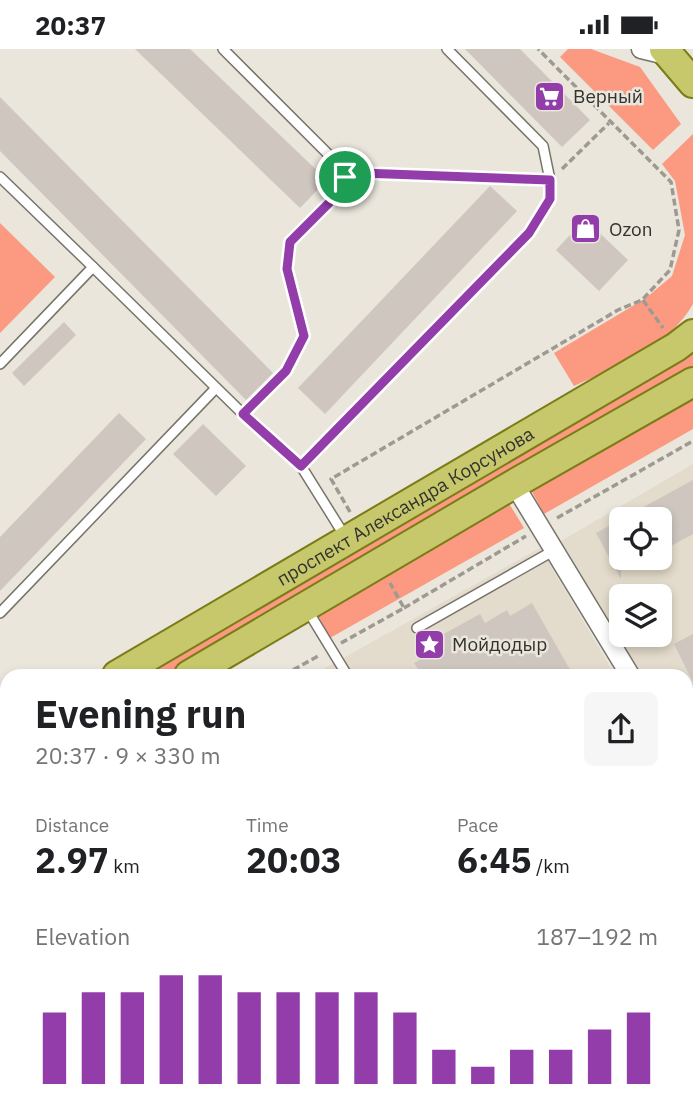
<!DOCTYPE html>
<meta charset="utf-8">
<style>
:root{--surface:#fff;--page:#f6f6f6;--text:#202124;--muted:#757577;--accent:#923daa}
body{margin:0;font-family:"IBM Plex Sans",sans-serif;background:var(--page);color:var(--text);height:100vh;display:flex;flex-direction:column;font-size:26px;white-space:nowrap}
*{box-sizing:border-box;margin:0}
p{font-size:23px;color:var(--muted)}
.icon{flex:none;width:38px;height:38px;fill:none;stroke:currentColor;stroke-width:2;stroke-linecap:round;stroke-linejoin:round}
.map{position:relative;flex:1;overflow:hidden}
.panel{position:absolute;left:0px;top:620px;width:693px;height:450px;display:flex;flex-direction:column;background:var(--surface);border-radius:21px 21px 0 0;box-shadow:0 4px 10px #0003}
.panel>*{flex:none}
.tools{position:absolute;left:609px;top:458px;display:grid;gap:14px}
.tools a{display:grid;place-items:center;width:63px;height:63px;border-radius:10px;background:var(--surface);box-shadow:0 4px 10px #0003;font-size:35px}
.pin{position:absolute;display:grid;place-items:center;width:60px;height:60px;color:#fff;margin:-30px;border:4px solid #fff;border-radius:50%;box-shadow:0 2px 7px #0007}
.round{display:grid;place-items:center;flex:none;width:74px;height:74px;border-radius:10px;background:var(--page)}
.overview{display:flex;align-items:center;justify-content:space-between;height:119px;padding:0 35px}
h1{font-size:38px;font-weight:700;line-height:52px}
.stats{display:grid;grid-template-columns:repeat(3,1fr);gap:10px;height:119px;padding:7px 35px}
.stats div{display:grid;align-content:center}
.stats b{font-size:35px;font-weight:700}
.stats small{font-size:19px;font-weight:400}
.stats p{font-size:19px}
.chart{height:196px;padding:14px 35px}
.chart p{display:flex;justify-content:space-between}
.chart svg{width:100%;height:126px;margin-top:7px;stroke:var(--accent);stroke-width:6}
.status{display:flex;justify-content:space-between;align-items:center;height:49px;padding:0 35px;background:var(--surface);direction:ltr}
.status svg{height:19px;fill:currentColor}
.map>svg:first-child{display:block}
</style>
<div class="status"><b>20:37</b><svg viewBox="0 0 49 12"><path d="M0 12V9h3v3zM5 12V6h3v6zM10 12V3h3v9zM15 12V0h3v12zM26 1h20v11H26zM47 4h2v5h-2z"/></svg></div>
<div class="map">
<svg width="693" height="1068" viewBox="0 0 693 1068">
<rect width="100%" height="100%" fill="#eae6dc"/>
<g fill="#e3dbcb" fill-rule="evenodd">
<path d="M693 415V665L686 669V626H642L561 492ZM621 471H660V509H621ZM621 548H660V586H621Z"/>
<polygon points="540,499 615,626 313,626"/>
<polygon points="693,673 693,1068 686,1068 683,1062 686,1062 686,677"/>
<polygon points="239,1062 662,1062 665,1068 233,1068"/>
</g>
<g fill="#fb9981">
<polygon points="568,0 591,0 640,18 681,75 653,101 560,8"/>
<path d="M693 85V255C669 298 617 317 574 337L554 304 646 249 672 227 685 186 675 132 662 115Z"/>
<polygon points="0,174 55,228 0,284"/>
<polygon points="693,301 693,319 168,626 134,626"/>
<polygon points="693,348 693,380 544,465 531,441"/>
<polygon points="510,456 524,479 330,589 317,565"/>
</g>
<g fill="#cec6bf">
<polygon points="135,0 190,0 327,131 300,159"/>
<polygon points="465,0 520,0 590,71 562,98"/>
<polygon points="0,48 273,324 246,351 0,102"/>
<polygon points="490,137 517,162 325,365 298,339"/>
<polygon points="585,170 628,211 599,242 556,201"/>
<polygon points="64,273 76,286 24,337 12,324"/>
<polygon points="119,364 146,390 0,542 0,488"/>
<polygon points="203,375 246,417 216,447 173,405"/>
<polygon points="693,431 693,485 660,503 660,471 621,471 621,530 596,484"/>
<polygon points="532,554 573,626 422,626 414,614 438,601 433,591 480,565 485,574 507,561 510,567"/>
<polygon points="693,585 693,633 674,595"/>
</g>
<g fill="none" stroke-linecap="round" stroke-linejoin="round">
<defs>
<g id="service">
<polyline points="223,0 334,111 345,128 335,148 290,193 287,220 304,287 286,322 243,365"/>
<polyline points="0,128 93,218 0,315"/>
<polyline points="93,218 243,365 301,417 346,489"/>
<polyline points="301,417 529,184 550,150 550,131 543,97 447,0"/>
<polyline points="308,562 347,626"/>
<polyline points="0,564 216,339"/>
<polyline points="417,579 553,502"/>
<polyline points="686,767 693,763"/>
<polyline points="686,855 693,851"/>
<polyline points="686,932 693,928"/>
<polyline points="691,1013 693,1012"/>
<polyline points="344,1062 344,1068"/>
<polyline points="258,1068 259,1062"/>
</g>
<g id="minor">
<polyline points="641,0 670,7"/>
<polyline points="514,435 630,626"/>
<polyline points="686,712 693,724"/>
</g>
<g id="primary">
<polyline points="664,0 693,34"/>
<path id="s1" d="M117 626 676 298 693 285"/>
<polyline points="189,626 514,435 693,333"/>
<polyline points="0,694 7,691"/>
<polyline points="0,747 7,741"/>
</g>
</defs>
<use href="#service" stroke="#78746b" stroke-width="12"/>
<use href="#minor" stroke="#78746b" stroke-width="21"/>
<use href="#primary" stroke="#7b7c16" stroke-width="32"/>
<g stroke="#9d9a92" stroke-width="3.5" stroke-dasharray="7 3.5" stroke-linecap="butt">
<polyline points="562,120 609,74"/>
<polyline points="357,125 538,131"/>
<polyline points="643,251 663,279"/>
<polyline points="350,463 331,430 618,261 642,251 670,221 679,181 671,133 538,0"/>
<polyline points="557,469 693,392"/>
<polyline points="404,559 526,487"/>
<polyline points="341,594 404,559 390,534"/>
<polyline points="284,626 320,606"/>
<polyline points="0,798 7,791"/>
</g>
<use href="#service" stroke="#fff" stroke-width="9"/>
<use href="#minor" stroke="#fff" stroke-width="18"/>
<use href="#primary" stroke="#c6c86b" stroke-width="28"/>
</g>
<g fill="none" stroke-linecap="round" stroke-linejoin="round">
<defs>
<polygon id="route" points="362,124 550,131 550,150 529,184 301,417 243,365 286,322 304,287 287,220 290,193 335,148 345,128"/>
</defs>
<use href="#route" stroke="#fff" stroke-width="14"/>
<use href="#route" stroke="#923daa" stroke-width="9"/>
</g>
<defs>
<symbol id="supermarket-square" viewBox="-11 -11 22 22"><rect x="-9" y="-9" width="18" height="18" rx="4" fill="#923daa" stroke="#eae6dc"/><path d="M-6-5.5h2.5l.6 2H6L4.5 2H-2.5L-4.4-4H-6ZM-1.5 3.2a1.3 1.3 0 1 0 .1 0ZM3 3.2a1.3 1.3 0 1 0 .1 0Z" fill="#fff"/></symbol>
<symbol id="shop-square" viewBox="-11 -11 22 22"><rect x="-9" y="-9" width="18" height="18" rx="4" fill="#923daa" stroke="#eae6dc"/><path d="M-5-2.5h2.3a2.7 3.5 0 0 1 5.4 0H5L5.5 6h-11ZM-1.5-2.5h3a1.5 2.3 0 0 0-3 0Z" fill="#fff"/></symbol>
<symbol id="sight-square" viewBox="-11 -11 22 22"><rect x="-9" y="-9" width="18" height="18" rx="4" fill="#923daa" stroke="#eae6dc"/><path d="M0-6L1.8-2.2L6-1.7L2.9 1.2L3.7 5.4L0 3.3L-3.7 5.4L-2.9 1.2L-6-1.7L-1.8-2.2Z" fill="#fff"/></symbol>
</defs>
<g fill-rule="evenodd">
<use href="#supermarket-square" x="532" y="30" width="35" height="35"/>
<use href="#shop-square" x="568" y="162" width="35" height="35"/>
<use href="#sight-square" x="412" y="578" width="35" height="35"/>
</g>
<g text-anchor="middle" stroke-width="5" stroke-linejoin="round" paint-order="stroke">
<g font-size="19" fill="#35332f" stroke="#eae6dc" text-anchor="start">
<text x="573" y="54">Верный</text>
<text x="609" y="187">Ozon</text>
<text x="452" y="602">Мойдодыр</text>
</g>
<g font-size="19" fill="#35332f" stroke="#eae6dc">
<text dy="7" stroke="none"><textPath href="#s1" startOffset="334">проспект Александра Корсунова</textPath></text>
</g>
</g>
</svg>
<div class="tools">
<a><svg class="icon" aria-label="locate" viewBox="0 0 24 24"><circle cx="12" cy="12" r="6"/><path d="M12 2v4M12 18v4M2 12h4M18 12h4"/></svg></a>
<a><svg class="icon" aria-label="layers" viewBox="0 0 24 24"><path d="M12 4l9 5-9 5-9-5zM3 14l9 5 9-5"/></svg></a>
</div>
<div class="pin" style="left:345px;top:128px;background:#1e9e55"><svg class="icon" aria-label="arrive" viewBox="0 0 24 24"><path d="M6 21V4h12l-3 4 3 4H6"/></svg></div>
<section class="panel">
<div class="overview"><div><h1>Evening run</h1><p>20:37 · 9 × 330 m</p></div><a class="round"><svg class="icon" aria-label="share" viewBox="0 0 24 24"><path d="M12 15V3M7 8l5-5 5 5M5 13v7h14v-7"/></svg></a></div>
<div class="stats">
<div><p>Distance</p><b>2.97<small> km</small></b></div>
<div><p>Time</p><b>20:03</b></div>
<div><p>Pace</p><b>6:45<small> /km</small></b></div>
</div>
<div class="chart"><p><span>Elevation</span>187–192 m</p>
<svg viewBox="0 0 160 44" preserveAspectRatio="none"><path d="M5 44V19M15 44V12M25 44V12M35 44V6M45 44V6M55 44V12M65 44V12M75 44V12M85 44V12M95 44V19M105 44V32M115 44V38M125 44V32M135 44V32M145 44V25M155 44V19"/></svg>
</div>
</section>
</div>
